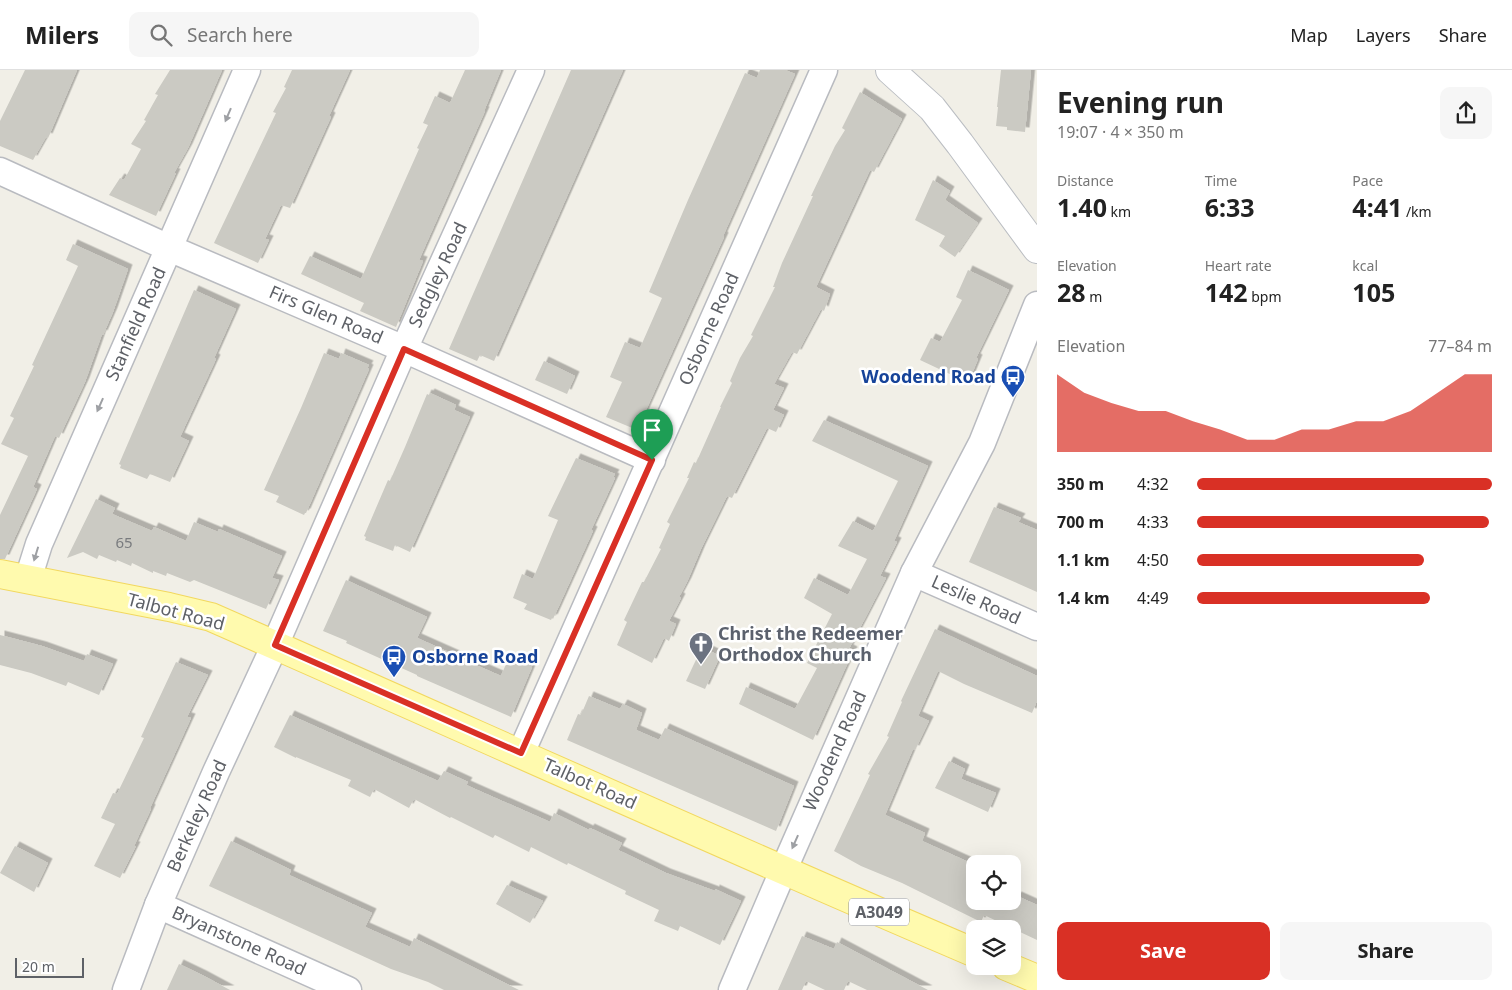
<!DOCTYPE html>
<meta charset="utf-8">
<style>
:root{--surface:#fff;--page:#f6f6f6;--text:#222;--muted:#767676;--line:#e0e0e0;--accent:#d93025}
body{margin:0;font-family:"Noto Sans",sans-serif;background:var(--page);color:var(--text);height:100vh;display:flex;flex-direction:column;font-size:19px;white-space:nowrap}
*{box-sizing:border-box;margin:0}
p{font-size:16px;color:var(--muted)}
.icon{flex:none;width:28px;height:28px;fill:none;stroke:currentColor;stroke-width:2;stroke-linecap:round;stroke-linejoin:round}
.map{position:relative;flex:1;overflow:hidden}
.side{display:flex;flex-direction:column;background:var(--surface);width:475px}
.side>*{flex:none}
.tools{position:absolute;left:966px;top:785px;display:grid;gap:10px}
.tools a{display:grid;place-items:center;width:55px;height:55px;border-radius:10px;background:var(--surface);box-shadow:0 5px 20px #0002;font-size:25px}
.scale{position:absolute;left:15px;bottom:12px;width:69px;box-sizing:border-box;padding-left:5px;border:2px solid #5e6167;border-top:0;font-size:14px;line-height:18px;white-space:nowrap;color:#5e6167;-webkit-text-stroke:4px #fff;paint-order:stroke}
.pin{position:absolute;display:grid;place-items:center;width:42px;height:42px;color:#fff;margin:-51px -21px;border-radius:50% 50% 50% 0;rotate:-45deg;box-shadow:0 0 5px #0007}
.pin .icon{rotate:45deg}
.round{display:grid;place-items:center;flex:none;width:52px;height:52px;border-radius:10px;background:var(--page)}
.head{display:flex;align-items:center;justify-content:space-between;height:85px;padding:0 20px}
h1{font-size:28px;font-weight:700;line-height:38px}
.metrics{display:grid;grid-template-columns:repeat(3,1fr);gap:8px;height:85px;padding:5px 20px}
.metrics div{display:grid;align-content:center}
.metrics b{font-size:25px;font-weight:700}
.metrics small{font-size:14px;font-weight:400}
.metrics p{font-size:14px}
.chart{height:140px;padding:10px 20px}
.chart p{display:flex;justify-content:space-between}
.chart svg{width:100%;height:90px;margin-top:5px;fill:var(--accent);opacity:.7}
.primary-button{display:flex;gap:10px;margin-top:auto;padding:10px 20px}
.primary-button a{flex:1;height:58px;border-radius:10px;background:var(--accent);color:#fff;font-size:20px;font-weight:700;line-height:58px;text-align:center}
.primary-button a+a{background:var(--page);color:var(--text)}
ul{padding:0 20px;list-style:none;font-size:16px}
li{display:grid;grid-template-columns:80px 60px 1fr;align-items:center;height:38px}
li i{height:12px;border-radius:6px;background:var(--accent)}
header{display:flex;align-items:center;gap:30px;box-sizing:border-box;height:70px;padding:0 25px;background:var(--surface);border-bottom:1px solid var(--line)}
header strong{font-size:24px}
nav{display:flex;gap:28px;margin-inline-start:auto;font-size:18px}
.search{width:350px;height:45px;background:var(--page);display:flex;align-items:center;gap:12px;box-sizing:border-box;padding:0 18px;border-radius:10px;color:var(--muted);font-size:19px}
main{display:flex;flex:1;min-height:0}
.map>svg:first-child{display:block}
</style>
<header>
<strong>Milers</strong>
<div class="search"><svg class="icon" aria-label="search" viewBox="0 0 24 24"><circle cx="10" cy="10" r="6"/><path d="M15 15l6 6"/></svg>Search here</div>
<nav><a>Map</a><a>Layers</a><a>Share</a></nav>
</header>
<main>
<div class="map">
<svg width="1037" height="920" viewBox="0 0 1037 920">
<defs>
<filter id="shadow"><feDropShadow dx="4.5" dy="-4.5" stdDeviation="0" flood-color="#0004"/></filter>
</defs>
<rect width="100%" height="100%" fill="#f1efe7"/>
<g fill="#cbcac3" filter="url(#shadow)">
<polygon points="25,0 77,0 48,68 46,67 33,90 0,76 0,51"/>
<polygon points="170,0 222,0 188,78 174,103 176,103 156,146 109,125 120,108 124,110 141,79 131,74 146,51 144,50 158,25 155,24"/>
<polygon points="292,0 350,0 329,46 331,47 290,138 281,135 265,169 269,170 258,193 214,173 276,43 273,42 286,18 284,17"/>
<polygon points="465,0 501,0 484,41 485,41 419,190 423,191 396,257 360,241 364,233 301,204 310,186 361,209 419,79 417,78 428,55 423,53 435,26 450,33"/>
<polygon points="571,0 623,0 494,291 480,285 477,291 449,279"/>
<polygon points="760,0 785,0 795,4 723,166 724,167 637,360 606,347 622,312 610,307 625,272 640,278 662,228 649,222 688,130 745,3 757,8"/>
<polygon points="1001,0 1031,0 1025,62 1007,60 1007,57 996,56 998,37 997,37"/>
<polygon points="860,22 902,49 874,102 870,100 816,217 830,224 824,241 821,239 797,284 792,282 774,314 784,318 773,340 784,345 776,362 767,358 732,428 727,426 701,479 687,512 679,527 681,528 669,551 676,554 669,571 664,568 652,593 617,575 627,552 624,550 642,512 644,512 661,479 659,478 670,454 667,452 689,408 687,408 694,392 696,393 721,337 720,337 732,313 730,311 740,288 753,266 751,265 775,217 773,217 782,193 813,126 811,126 835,76 845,60 842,58"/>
<polygon points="933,110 950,121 945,130 978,153 955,187 939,176 945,166 915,150"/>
<polygon points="73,174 128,199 113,242 103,265 102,264 85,312 59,368 55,366 33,417 37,419 5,489 0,489 0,445 28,386 1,374 14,348 10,346 34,296 32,295 78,196 66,190"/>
<polygon points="968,200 1009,220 976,288 978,289 971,306 971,314 920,290 931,268 940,272 962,230 956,227"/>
<polygon points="194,220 236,239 214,288 216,289 180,367 189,371 170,412 150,404 147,409 120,398 121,395 119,394"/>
<polygon points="324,283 339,289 341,283 369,295 367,298 369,299 306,443 305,443 304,445 276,432 279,426 264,420 301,338"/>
<polygon points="544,291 575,306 567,324 535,310"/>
<polygon points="430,323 456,335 454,340 470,347 410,482 395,475 393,481 365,470 366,467 364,466 388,410 390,411 405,377 427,324 429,325"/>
<polygon points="824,350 928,396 894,471 897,472 880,506 886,508 849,579 853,581 813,670 739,634 746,617 795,639 817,598 807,593 832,544 804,528 814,508 848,525 867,489 838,476 853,451 873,461 898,411 812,371"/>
<polygon points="576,388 615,404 613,407 615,408 591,460 593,461 553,549 552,548 551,550 524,539 527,534 513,528 522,504 533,509 558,450 548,446"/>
<polygon points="96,429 115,438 112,444 152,461 154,457 186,471 194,452 218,462 219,459 282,486 272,508 279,510 266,539 194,510 190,512 167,503 166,506 153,501 153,503 132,493 131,496 117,490 116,492 99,485 97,489 83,482 67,488"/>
<polygon points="994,437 1021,448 1018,452 1037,460 1037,522 969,492"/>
<polygon points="346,510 427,547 417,568 462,588 462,589 501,606 509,587 532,597 511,647 417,606 417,605 346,573 347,571 323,561"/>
<polygon points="935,559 1037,606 1037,631 1032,643 964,614 938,601 918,646 929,651 915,680 913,679 885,745 925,763 922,771 975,795 975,831 1014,831 1017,826 1037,835 1037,870 984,845 981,852 902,813 861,796 834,781 870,705 868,704 889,667 887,666 902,632 901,631"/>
<polygon points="0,565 42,576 84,591 87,584 113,594 99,625 68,612 66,616 31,603 0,595"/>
<polygon points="702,577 720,586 705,619 686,611"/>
<polygon points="176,592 208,605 187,647 191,648 150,738 151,739 134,776 136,776 120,808 94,796 115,754 101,748 113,723 117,724 144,668 141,667"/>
<polygon points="589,626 620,639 623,634 642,643 636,660 659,670 665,658 794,716 776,761 567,670 578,644 581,645"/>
<polygon points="290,645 438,711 444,701 468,712 466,715 550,752 554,743 589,760 590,758 622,773 618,780 666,803 715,821 715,819 741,831 720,875 680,856 678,861 654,851 659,840 625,824 626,821 568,793 567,795 531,777 529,782 495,765 493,768 451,747 450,748 414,729 409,738 374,719 370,727 348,716 351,710 296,687 296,688 274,677"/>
<polygon points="949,691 965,699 961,709 996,723 988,742 935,718"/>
<polygon points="231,771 291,800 289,805 372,843 365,857 410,877 414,868 519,920 444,920 428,912 391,899 209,816"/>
<polygon points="15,776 48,793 34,822 0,803"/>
<polygon points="507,815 543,831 530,853 496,834"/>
<polygon points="802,866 834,879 837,872 928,920 867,920 848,911 844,920 825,920 806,911 802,920 778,920"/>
<polygon points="179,894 202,905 230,920 167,920"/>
</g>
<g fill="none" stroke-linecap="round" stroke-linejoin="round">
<defs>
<g id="street">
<polyline points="0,101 169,178 404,279 652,390"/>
<polyline points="914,503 1037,557"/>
<polyline points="28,509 39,474 247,0"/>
<polyline points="521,683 824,0"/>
<polyline points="158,835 348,920"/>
<polyline points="126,920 158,835 216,702 275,575 404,279 531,0"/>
<polyline points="732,920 783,801 914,503 982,373 1037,235"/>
</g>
<polyline id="secondary" points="890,0 932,38 960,74 1037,179"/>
<g id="primary">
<path d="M0 504 169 537 211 547C466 659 719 774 975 883"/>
<polyline points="1006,896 1037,909"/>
</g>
</defs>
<use href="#street" stroke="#b9bbc0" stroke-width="29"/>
<use href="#secondary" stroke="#babdc2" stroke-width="30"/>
<use href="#primary" stroke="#f2d85f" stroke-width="30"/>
<use href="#street" stroke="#fff" stroke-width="26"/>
<use href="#secondary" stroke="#fff" stroke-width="28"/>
<use href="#primary" stroke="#fffaae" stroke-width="28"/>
</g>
<defs><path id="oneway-solid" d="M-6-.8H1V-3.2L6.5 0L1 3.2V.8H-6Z" transform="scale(1.25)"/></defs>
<g fill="#9ea0a4">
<use href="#oneway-solid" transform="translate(228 45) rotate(113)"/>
<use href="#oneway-solid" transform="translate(100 335) rotate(114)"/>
<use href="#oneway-solid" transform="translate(36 484) rotate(107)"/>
<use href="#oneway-solid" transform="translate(795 772) rotate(114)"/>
</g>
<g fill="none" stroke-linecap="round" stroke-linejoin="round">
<defs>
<polygon id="route" points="404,279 652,390 521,683 275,575"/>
</defs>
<use href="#route" stroke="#fff" stroke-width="10"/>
<use href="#route" stroke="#d93025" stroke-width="6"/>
</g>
<defs>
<symbol id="bus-pin" viewBox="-11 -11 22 30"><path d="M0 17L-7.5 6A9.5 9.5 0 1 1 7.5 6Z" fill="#1a4fb4" stroke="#fff"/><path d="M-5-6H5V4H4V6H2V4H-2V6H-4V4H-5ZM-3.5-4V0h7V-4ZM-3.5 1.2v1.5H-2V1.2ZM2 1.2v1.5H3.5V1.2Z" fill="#fff"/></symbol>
<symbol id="church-pin" viewBox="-11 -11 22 30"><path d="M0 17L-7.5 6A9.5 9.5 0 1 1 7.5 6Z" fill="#6b7280" stroke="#fff"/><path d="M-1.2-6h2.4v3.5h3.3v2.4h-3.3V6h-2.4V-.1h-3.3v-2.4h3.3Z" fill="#fff"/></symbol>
</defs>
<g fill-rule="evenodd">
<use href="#bus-pin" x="999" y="293" width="28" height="38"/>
<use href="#church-pin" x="687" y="560" width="28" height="38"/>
<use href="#bus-pin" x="380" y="573" width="28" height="38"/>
</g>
<g text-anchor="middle" stroke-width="5" stroke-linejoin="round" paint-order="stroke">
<g font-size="15" fill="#797b7e">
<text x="124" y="478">65</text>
</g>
<rect fill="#fff" stroke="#8e9095" stroke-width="1" x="849" y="828.5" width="60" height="27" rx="4"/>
<g font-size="16" font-weight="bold" fill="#5e6167">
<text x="879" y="848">A3049</text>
</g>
<g font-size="18" fill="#5e6167" stroke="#fff">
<text transform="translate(438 205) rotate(-65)" y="6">Sedgley Road</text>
<text transform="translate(326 245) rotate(23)" y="6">Firs Glen Road</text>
<text transform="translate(136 254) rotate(-66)" y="6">Stanfield Road</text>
<text transform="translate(709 259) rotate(-66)" y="6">Osborne Road</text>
<text transform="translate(976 530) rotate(24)" y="6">Leslie Road</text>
<text transform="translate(176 542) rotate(15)" y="6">Talbot Road</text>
<text transform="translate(835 681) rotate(-66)" y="6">Woodend Road</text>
<text transform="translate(590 714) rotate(24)" y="6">Talbot Road</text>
<text transform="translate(197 746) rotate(-66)" y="6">Berkeley Road</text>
<text transform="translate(239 871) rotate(24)" y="6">Bryanstone Road</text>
</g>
<g font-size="18" font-weight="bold" fill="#164399" stroke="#fff" text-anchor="end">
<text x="996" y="313">Woodend Road</text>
<text x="412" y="593" text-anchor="start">Osborne Road</text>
</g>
<g font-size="18" font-weight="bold" fill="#5b616d" stroke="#fff" text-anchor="start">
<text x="718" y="570">Christ the Redeemer<tspan x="718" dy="21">Orthodox Church</tspan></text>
</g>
</g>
</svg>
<div class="tools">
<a><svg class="icon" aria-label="locate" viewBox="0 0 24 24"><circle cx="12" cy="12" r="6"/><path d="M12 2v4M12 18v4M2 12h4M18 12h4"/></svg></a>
<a><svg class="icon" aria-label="layers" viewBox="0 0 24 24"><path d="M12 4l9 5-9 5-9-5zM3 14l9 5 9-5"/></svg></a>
</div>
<div class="scale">20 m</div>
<div class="pin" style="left:652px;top:390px;background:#1e9e55"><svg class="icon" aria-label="arrive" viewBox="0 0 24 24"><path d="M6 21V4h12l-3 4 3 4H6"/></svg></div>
</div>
<section class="side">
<div class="head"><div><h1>Evening run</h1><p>19:07 · 4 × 350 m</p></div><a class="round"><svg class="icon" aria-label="share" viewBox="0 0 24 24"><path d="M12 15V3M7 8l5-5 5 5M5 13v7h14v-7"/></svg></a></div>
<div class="metrics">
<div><p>Distance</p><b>1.40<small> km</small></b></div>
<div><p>Time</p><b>6:33</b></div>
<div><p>Pace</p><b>4:41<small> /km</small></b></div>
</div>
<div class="metrics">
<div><p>Elevation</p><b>28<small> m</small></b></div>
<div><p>Heart rate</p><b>142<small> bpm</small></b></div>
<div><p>kcal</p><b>105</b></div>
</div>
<div class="chart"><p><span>Elevation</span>77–84 m</p>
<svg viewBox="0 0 160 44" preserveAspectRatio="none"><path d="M0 44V6L10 15L20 20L30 24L40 24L50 29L60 33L70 38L80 38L90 33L100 33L110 29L120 29L130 24L140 15L150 6L160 6V44z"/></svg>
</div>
<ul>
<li><b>350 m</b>4:32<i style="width:100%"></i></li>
<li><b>700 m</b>4:33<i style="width:99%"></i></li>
<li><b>1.1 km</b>4:50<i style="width:77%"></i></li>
<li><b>1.4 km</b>4:49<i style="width:79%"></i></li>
</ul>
<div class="primary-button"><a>Save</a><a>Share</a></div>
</section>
</main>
